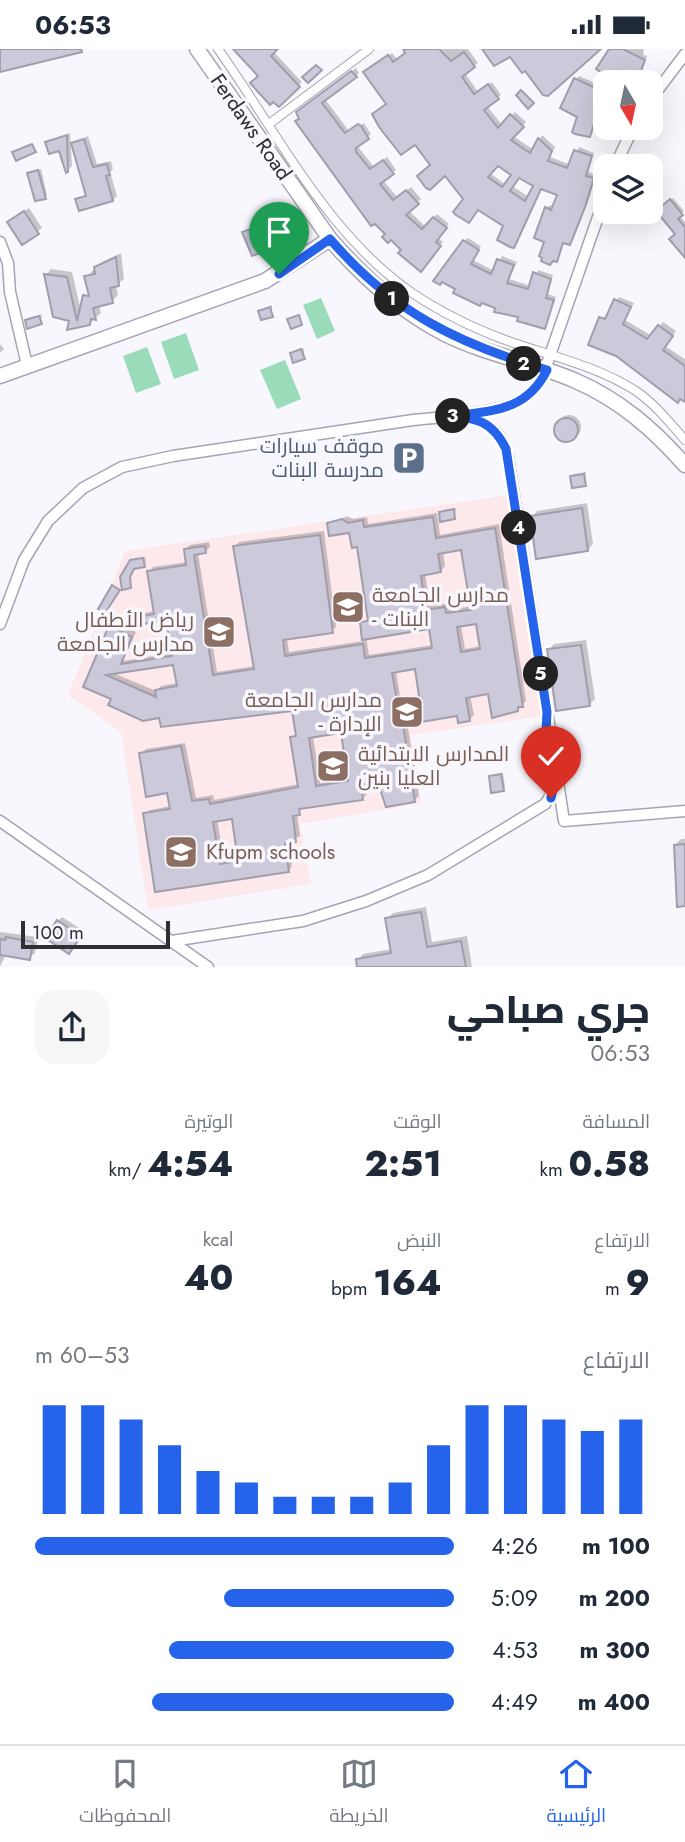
<!DOCTYPE html>
<html lang="ar">
<meta charset="utf-8">
<style>
:root{--surface:#fff;--page:#f6f6f7;--text:#1f2937;--muted:#747a83;--line:#e0e1e3;--accent:#2563eb}
body{margin:0;font-family:Jost,Cairo,sans-serif;background:var(--page);color:var(--text);direction:rtl;height:100vh;display:flex;flex-direction:column;font-size:26px;white-space:nowrap}
*{box-sizing:border-box;margin:0}
p{font-size:23px;color:var(--muted)}
.icon{flex:none;width:38px;height:38px;fill:none;stroke:currentColor;stroke-width:2;stroke-linecap:round;stroke-linejoin:round}
.map{position:relative;height:918px;overflow:hidden;direction:ltr}
.drawer{display:flex;flex-direction:column;background:var(--surface);flex:1}
.drawer>*{flex:none}
.needle{width:46px;rotate:171deg}
.tools{position:absolute;left:593px;top:21px;display:grid;gap:14px}
.tools a{display:grid;place-items:center;width:70px;height:70px;border-radius:14px;background:var(--surface);box-shadow:0 7px 28px #0002;font-size:35px}
.scale{position:absolute;left:21px;bottom:18px;width:149px;box-sizing:border-box;padding-left:7px;border:4px solid #302f35;border-top:0;font-size:19px;line-height:24px;white-space:nowrap;color:#302f35;-webkit-text-stroke:5px #f8f7fd;paint-order:stroke}
.pin{position:absolute;display:grid;place-items:center;width:60px;height:60px;color:#fff;margin:-72px -30px;border-radius:50% 50% 50% 0;rotate:-45deg;box-shadow:0 0 7px #0007}
.pin .icon{rotate:45deg}
.km{position:absolute;width:35px;height:35px;margin:-18px;border-radius:50%;background:#222;color:#fff;font-size:19px;line-height:35px;text-align:center}
.round{display:grid;place-items:center;flex:none;width:74px;height:74px;border-radius:21px;background:var(--page)}
.summary{display:flex;align-items:center;justify-content:space-between;height:119px;padding:0 35px}
h1{font-size:38px;font-weight:800;line-height:52px}
.metrics{display:grid;grid-template-columns:repeat(3,1fr);gap:10px;height:119px;padding:7px 35px}
.metrics div{display:grid;align-content:center}
.metrics b{font-size:35px;font-weight:800}
.metrics small{font-size:19px;font-weight:400}
.metrics p{font-size:19px}
.chart{height:196px;padding:14px 35px}
.chart p{display:flex;justify-content:space-between}
.chart svg{width:100%;height:126px;margin-top:7px;stroke:var(--accent);stroke-width:6}
ul{padding:0 35px;list-style:none;font-size:23px}
li{display:grid;grid-template-columns:112px 84px 1fr;align-items:center;height:52px}
li i{height:18px;border-radius:9px;background:var(--accent)}
.status{display:flex;justify-content:space-between;align-items:center;height:49px;padding:0 35px;background:var(--surface);direction:ltr}
.status svg{height:19px;fill:currentColor}
.tab-bar{display:flex;justify-content:space-around;align-items:center;height:98px;border-top:2px solid var(--line);background:var(--surface);font-size:19px;color:var(--muted)}
.tab-bar a{display:grid;justify-items:center;gap:4px}
.tab-bar .selected{color:var(--accent)}
.map>svg:first-child{display:block}
</style>
<div class="status"><b>06:53</b><svg viewBox="0 0 49 12"><path d="M0 12V9h3v3zM5 12V6h3v6zM10 12V3h3v9zM15 12V0h3v12zM26 1h20v11H26zM47 4h2v5h-2z"/></svg></div>
<div class="map">
<svg width="685" height="918" viewBox="0 0 685 918">
<rect width="100%" height="100%" fill="#f8f7fd"/>
<polygon fill="#fde8eb" points="509,446 542,667 411,686 421,754 300,775 311,835 148,861 121,683 68,646 125,502"/>
<g fill="#9adbba">
<polygon points="321,249 335,282 317,290 303,256"/>
<polygon points="186,284 199,321 174,330 161,293"/>
<polygon points="147,298 161,335 136,344 123,307"/>
<polygon points="285,311 301,350 277,360 260,321"/>
</g>
<g fill="#0003" fill-rule="evenodd">
<polygon points="235,0 276,0 273,2 302,33 279,56 260,27"/>
<path d="M406 0H468L478 14 465 24 478 43 492 33 501 46 487 57 502 76 515 63 526 73 513 87 534 101 542 86 555 98 550 108 571 116 579 98 594 104 588 123 596 126 588 153 573 191 569 194 564 193 556 211 546 192V159L550 156 555 158 559 145 542 139 513 197 505 176 465 150 445 125 432 116 388 54 369 20 392 4 397 10 407 3ZM498 115 513 126 506 136 490 124ZM519 127 536 136 529 148 512 137Z"/>
<polygon points="611,0 644,0 643,6 647,7 638,33 611,25 604,36 606,65 598,67 589,86 579,67 576,30 579,27 597,35 605,24"/>
<polygon points="356,19 359,24 356,27 325,50 349,82 364,74 371,85 359,95 359,99 374,118 387,108 396,121 383,131 398,149 411,138 421,150 408,161 426,178 437,165 449,175 438,189 443,193 424,218 387,185 301,70 301,60"/>
<polygon points="70,84 72,117 69,120 60,100 47,94"/>
<polygon points="88,87 97,115 111,112 113,120 110,123 117,147 113,151 77,151 87,145 73,95"/>
<polygon points="41,120 47,146 45,148 29,125"/>
<polygon points="673,149 684,162 679,166 685,173 685,206 677,185 658,162"/>
<polygon points="29,159 42,179 22,194 13,169"/>
<polygon points="468,189 481,197 473,211 494,222 502,207 517,213 509,230 531,237 538,221 553,226 548,245 556,248 544,278 483,252 480,255 464,192"/>
<polygon points="121,204 124,230 116,236 118,246 112,252 99,255 101,264 89,274 70,278 72,270 46,226 51,220 72,223 81,262 89,243 86,228 102,213"/>
<polygon points="619,248 634,254 625,271 652,287 663,273 676,282 665,297 685,310 685,351 601,269 608,267"/>
<polygon points="272,256 272,266 260,262 263,260"/>
<polygon points="42,265 41,274 26,271 29,269"/>
<polygon points="0,295 4,300 0,304"/>
<polygon points="304,299 304,308 292,304 294,302"/>
<circle cx="569" cy="378" r="12"/>
<polygon points="586,423 585,435 572,428 574,425"/>
<polygon points="587,454 593,495 588,501 532,468 537,462"/>
<polygon points="456,459 454,469 441,463 443,461"/>
<path d="M437 464 440 486 499 475 526 652 518 661 489 643 470 646 474 666 469 671 459 665 407 673 419 747 414 752 380 732 365 734 367 745 363 749 303 758 297 765 300 787 289 792 292 817 288 822 157 841 145 765 150 761 171 757 168 742 141 705 146 700 185 694 196 749 213 746 214 751 299 735 292 689 297 684 294 660 161 667 85 638 110 580 108 574 113 570 155 562 149 523 153 518 188 513 186 500 190 496 209 493 210 498 205 503 198 504 217 623 255 617 235 498 239 493 324 482 336 578 332 582 287 589 289 603 364 592 361 574 369 569 359 496 351 482 329 475 347 467 353 470 367 468 368 475ZM463 499 472 557 450 561 449 554 430 557 425 524 441 522 445 517 443 502ZM168 569 173 604 123 612 136 583 123 577ZM477 573 481 597 465 600 461 576ZM430 578 433 596 369 606 366 588ZM175 614 178 634 161 637 156 642 113 624ZM417 618 421 650 401 653 396 622ZM342 682 350 729 320 734 313 687ZM233 768 239 809 224 811 217 770Z"/>
<polygon points="145,508 146,514 135,518 131,524 131,538 122,528 134,510"/>
<polygon points="586,591 595,650 589,656 549,601 554,595"/>
<polygon points="503,724 505,738 503,740 491,728"/>
<polygon points="681,790 685,790 685,856 675,796"/>
<polygon points="426,858 432,893 467,887 472,918 359,918 358,911 363,905 392,900 387,870 393,864"/>
<polygon points="62,868 84,882 73,899 58,872"/>
<polygon points="0,883 38,888 35,904 29,909 6,905 0,918"/>
</g>
<g fill="#cccada" stroke="#a09ead" stroke-width="2" fill-rule="evenodd">
<polygon points="0,0 81,0 82,3 0,23"/>
<polygon points="233,0 278,0 271,7 300,38 279,58 273,53 270,56 250,34 258,27"/>
<path d="M403 0H439L451 12 464 3 475 18 462 28 474 45 488 35 492 41 499 50 484 61 498 79 510 65 524 78 511 91 530 104 538 89 552 102 548 112 567 119 574 101 592 107 586 127 594 129 585 158 570 196 563 194 557 213 553 212 550 216 541 212 542 209 539 207 544 193 534 189 545 158 551 161 557 146 541 140 514 199 510 198 497 191 503 177 478 161 469 174 456 166 453 163 463 150 445 127 430 141 426 139 417 127 430 116 415 96 401 106 379 78 372 65 386 55 363 23 388 6 393 13 405 4ZM498 117 511 126 502 138 488 128ZM519 129 533 137 525 152 510 142Z"/>
<polygon points="482,0 601,0 548,47 543,46 525,22 522,24 510,8 494,17"/>
<polygon points="609,0 623,0 645,11 637,33 611,26 606,33 602,70 596,68 590,88 575,85 572,83 577,68 560,59 574,29 593,38 602,24 596,20"/>
<polygon points="316,16 322,21 308,34 302,28"/>
<polygon points="351,22 357,28 322,54 345,84 358,75 361,77 369,90 356,99 356,103 370,120 383,111 394,125 380,135 393,151 406,141 419,155 406,166 422,180 433,168 447,179 436,193 441,197 421,223 398,204 401,201 391,191 388,194 382,188 385,185 375,175 371,177 295,72 299,70 296,63"/>
<polygon points="521,41 534,54 528,60 516,46"/>
<polygon points="67,86 68,123 66,124 59,102 49,105 45,93"/>
<polygon points="84,90 93,118 107,115 110,126 106,127 113,152 79,162 75,150 86,147 71,94"/>
<polygon points="32,95 36,103 16,112 12,103"/>
<polygon points="38,121 46,150 35,152 27,124"/>
<polygon points="670,150 683,166 678,170 685,178 685,209 669,190 675,185 656,162"/>
<polygon points="24,162 39,185 22,196 7,173"/>
<polygon points="267,174 276,198 252,207 242,183"/>
<polygon points="463,191 479,201 471,215 491,225 497,210 514,216 507,234 528,240 533,223 551,230 546,249 554,251 545,280 517,272 518,268 494,263 495,259 482,254 480,257 453,244 455,240 442,233 440,236 433,232"/>
<polygon points="116,208 119,237 110,239 113,254 93,259 96,271 91,270 90,276 67,281 69,272 53,268 44,225 67,228 77,272 83,246 89,247 84,227 95,225 94,218"/>
<polygon points="614,250 631,258 623,275 647,290 658,276 673,287 663,301 685,317 685,353 680,350 678,354 616,307 588,296 599,268 605,270"/>
<polygon points="270,258 273,268 261,271 258,262"/>
<polygon points="299,266 302,276 291,280 287,270"/>
<polygon points="39,267 42,275 27,280 25,271"/>
<polygon points="301,300 305,310 293,314 290,304"/>
<circle cx="566" cy="381" r="12"/>
<polygon points="584,425 586,437 572,439 570,427"/>
<polygon points="582,459 588,502 536,510 530,467"/>
<polygon points="454,460 455,470 440,473 439,463"/>
<path d="M433 468 436 489 495 479 523 658H518V662L492 669 488 645 466 649 470 672 458 674 457 667 403 676 415 753 386 758 378 734 361 736 363 751 299 760 300 766 293 767 296 793 285 795 289 823 155 843 143 764 170 760 167 744 146 748 139 704 181 697 192 752 209 750 210 755 298 738 290 688 296 687 292 662 161 678 159 669 143 672 108 656 111 650 83 638 108 579 106 574 154 565 147 522 186 516 184 500 205 497 206 504 194 506 213 626 254 620 233 497 320 486 333 584 283 591 285 607 363 595 365 609 432 599 429 580 362 591 360 573 368 572 357 498 352 499 349 484 329 487 327 474 342 470 348 474 363 471 364 478ZM461 501 471 561 446 564 445 558 426 561 421 527 441 523 438 505ZM166 571 172 607 121 615 132 588 116 580ZM476 575 480 600 461 603 457 578ZM173 616 177 637 155 641 156 648 106 626ZM415 620 420 654 398 657 392 624ZM341 684 348 732 316 737 309 689ZM232 770 238 812 220 815 213 773Z"/>
<polygon points="143,509 145,518 134,520 130,528 131,539 122,541 120,528 130,511"/>
<polygon points="112,536 120,541 105,564 98,560"/>
<polygon points="581,596 590,657 556,662 547,600"/>
<polygon points="501,725 504,742 491,744 489,727"/>
<polygon points="685,795 685,857 677,858 674,796"/>
<polygon points="421,863 427,898 461,892 466,918 357,918 356,910 391,904 385,869"/>
<polygon points="57,871 81,887 69,905 45,889"/>
<polygon points="6,888 33,893 30,911 0,906 0,890 5,891"/>
</g>
<g fill="none" stroke-linecap="round" stroke-linejoin="round">
<defs>
<g id="pedestrian">
<path d="M218 0C280 87 332 196 426 253 451 268 480 282 508 292 551 307 597 317 636 342 655 355 670 374 685 391"/>
<polyline points="269,75 369,0"/>
</g>
<g id="minor">
<polyline points="651,50 685,5"/>
<polyline points="615,117 633,79"/>
<polyline points="0,193 8,214 10,243 27,316"/>
<path d="M466 365C496 360 523 359 541 332L606 145"/>
<path d="M0 575 24 511 48 472 83 439 122 418 173 407 413 371C452 367 497 360 508 408L564 772 685 762"/>
<polyline points="0,772 208,918"/>
<polyline points="172,892 303,872 366,852 428,826 545,755 552,745 552,729"/>
</g>
<g id="tertiary">
<polyline points="197,0 330,190"/>
<path d="M0 327 265 232 330 190C363 228 400 262 445 285 487 306 533 313 576 332 620 351 654 381 685 416"/>
</g>
</defs>
<use href="#pedestrian" stroke="#a6a4b3" stroke-width="10"/>
<use href="#minor" stroke="#a6a4b3" stroke-width="13"/>
<use href="#tertiary" stroke="#a6a4b3" stroke-width="17"/>
<use href="#pedestrian" stroke="#fff" stroke-width="8"/>
<use href="#minor" stroke="#fff" stroke-width="10"/>
<use href="#tertiary" stroke="#fff" stroke-width="14"/>
</g>
<g fill="none" stroke-linecap="round" stroke-linejoin="round">
<defs>
<path id="route" d="M279 225 330 190C393 263 456 294 547 321 525 365 489 361 446 368 476 367 493 373 506 400L547 663 546 682 553 740 551 749"/>
</defs>
<use href="#route" stroke="#fff" stroke-width="14"/>
<use href="#route" stroke="#2563eb" stroke-width="9"/>
</g>
<defs>
<symbol id="parking-square" viewBox="-11 -11 22 22"><rect x="-9" y="-9" width="18" height="18" rx="4" fill="#5c6f8a" stroke="#f8f7fd"/><path d="M-3.5-5.5H1a3.5 3.5 0 0 1 0 7H-1V5.5H-3.5ZM-1-3.4V-.6H.8a1.4 1.4 0 0 0 0-2.8Z" fill="#fff"/></symbol>
<symbol id="school-square" viewBox="-11 -11 22 22"><rect x="-9" y="-9" width="18" height="18" rx="4" fill="#8d6e63" stroke="#f8f7fd"/><path d="M0-5L7-2L0 1L-7-2ZM-4 1L0 2.5L4 1V4Q0 6-4 4Z" fill="#fff"/></symbol>
</defs>
<g fill-rule="evenodd">
<use href="#parking-square" x="390" y="390" width="38" height="38"/>
<use href="#school-square" x="329" y="539" width="38" height="38"/>
<use href="#school-square" x="200" y="564" width="38" height="38"/>
<use href="#school-square" x="388" y="644" width="38" height="38"/>
<use href="#school-square" x="314" y="698" width="38" height="38"/>
<use href="#school-square" x="162" y="784" width="38" height="38"/>
</g>
<g text-anchor="middle" stroke-width="7" stroke-linejoin="round" paint-order="stroke">
<g font-size="21" fill="#302f35" stroke="#f8f7fd">
<text transform="translate(251 78) rotate(55)" y="7">Ferdaws Road</text>
</g>
<g font-size="21" fill="#4e5e75" stroke="#f8f7fd" text-anchor="end">
<text x="384" y="404">موقف سيارات<tspan x="384" dy="24">مدرسة البنات</tspan></text>
</g>
<g font-size="21" fill="#785e54" stroke="#f8f7fd" text-anchor="start">
<text x="372" y="553">مدارس الجامعة<tspan x="372" dy="24">- البنات</tspan></text>
<text x="194" y="578" text-anchor="end">رياض الأطفال<tspan x="194" dy="24">مدارس الجامعة</tspan></text>
<text x="382" y="658" text-anchor="end">مدارس الجامعة<tspan x="382" dy="24">- الإدارة</tspan></text>
<text x="358" y="712">المدارس الابتدائية<tspan x="358" dy="24">العليا بنين</tspan></text>
<text x="206" y="810">Kfupm schools</text>
</g>
</g>
</svg>
<div class="tools">
<a><svg class="needle" viewBox="-14 -14 28 28"><path d="M0-13l5 13h-10z" fill="#e53935"/><path d="M0 13l5-13h-10z" fill="#747a83"/></svg></a>
<a><svg class="icon" aria-label="layers" viewBox="0 0 24 24"><path d="M12 4l9 5-9 5-9-5zM3 14l9 5 9-5"/></svg></a>
</div>
<div class="scale">100 m</div>
<div class="pin" style="left:279px;top:225px;background:#1e9e55"><svg class="icon" aria-label="arrive" viewBox="0 0 24 24"><path d="M6 21V4h12l-3 4 3 4H6"/></svg></div>
<div class="pin" style="left:551px;top:749px;background:#d93025"><svg class="icon" aria-label="check" viewBox="0 0 24 24"><path d="M5 12l5 5 9-10"/></svg></div>
<b class="km" style="left:392px;top:250px">1</b>
<b class="km" style="left:524px;top:315px">2</b>
<b class="km" style="left:453px;top:367px">3</b>
<b class="km" style="left:519px;top:479px">4</b>
<b class="km" style="left:541px;top:625px">5</b>
</div>
<section class="drawer">
<div class="summary"><div><h1>جري صباحي</h1><p>06:53</p></div><a class="round"><svg class="icon" aria-label="share" viewBox="0 0 24 24"><path d="M12 15V3M7 8l5-5 5 5M5 13v7h14v-7"/></svg></a></div>
<div class="metrics">
<div><p>المسافة</p><b>0.58<small> km</small></b></div>
<div><p>الوقت</p><b>2:51</b></div>
<div><p>الوتيرة</p><b>4:54<small> /km</small></b></div>
</div>
<div class="metrics">
<div><p>الارتفاع</p><b>9<small> m</small></b></div>
<div><p>النبض</p><b>164<small> bpm</small></b></div>
<div><p>kcal</p><b>40</b></div>
</div>
<div class="chart"><p><span>الارتفاع</span>53–60 m</p>
<svg viewBox="0 0 160 44" preserveAspectRatio="none"><path d="M5 44V6M15 44V6M25 44V11M35 44V20M45 44V29M55 44V33M65 44V38M75 44V38M85 44V38M95 44V33M105 44V20M115 44V6M125 44V6M135 44V11M145 44V15M155 44V11"/></svg>
</div>
<ul>
<li><b>100 m</b>4:26<i style="width:100%"></i></li>
<li><b>200 m</b>5:09<i style="width:55%"></i></li>
<li><b>300 m</b>4:53<i style="width:68%"></i></li>
<li><b>400 m</b>4:49<i style="width:72%"></i></li>
</ul>
</section>
<nav class="tab-bar">
<a class="selected"><svg class="icon" aria-label="home" viewBox="0 0 24 24"><path d="M3 11l9-7 9 7M6 9v11h12V9"/></svg>الرئيسية</a>
<a><svg class="icon" aria-label="map" viewBox="0 0 24 24"><path d="M3 6l6-2 6 2 6-2v14l-6 2-6-2-6 2zM9 4v14M15 6v14"/></svg>الخريطة</a>
<a><svg class="icon" aria-label="saved" viewBox="0 0 24 24"><path d="M7 4h10v16l-5-4-5 4z"/></svg>المحفوظات</a>
</nav>
